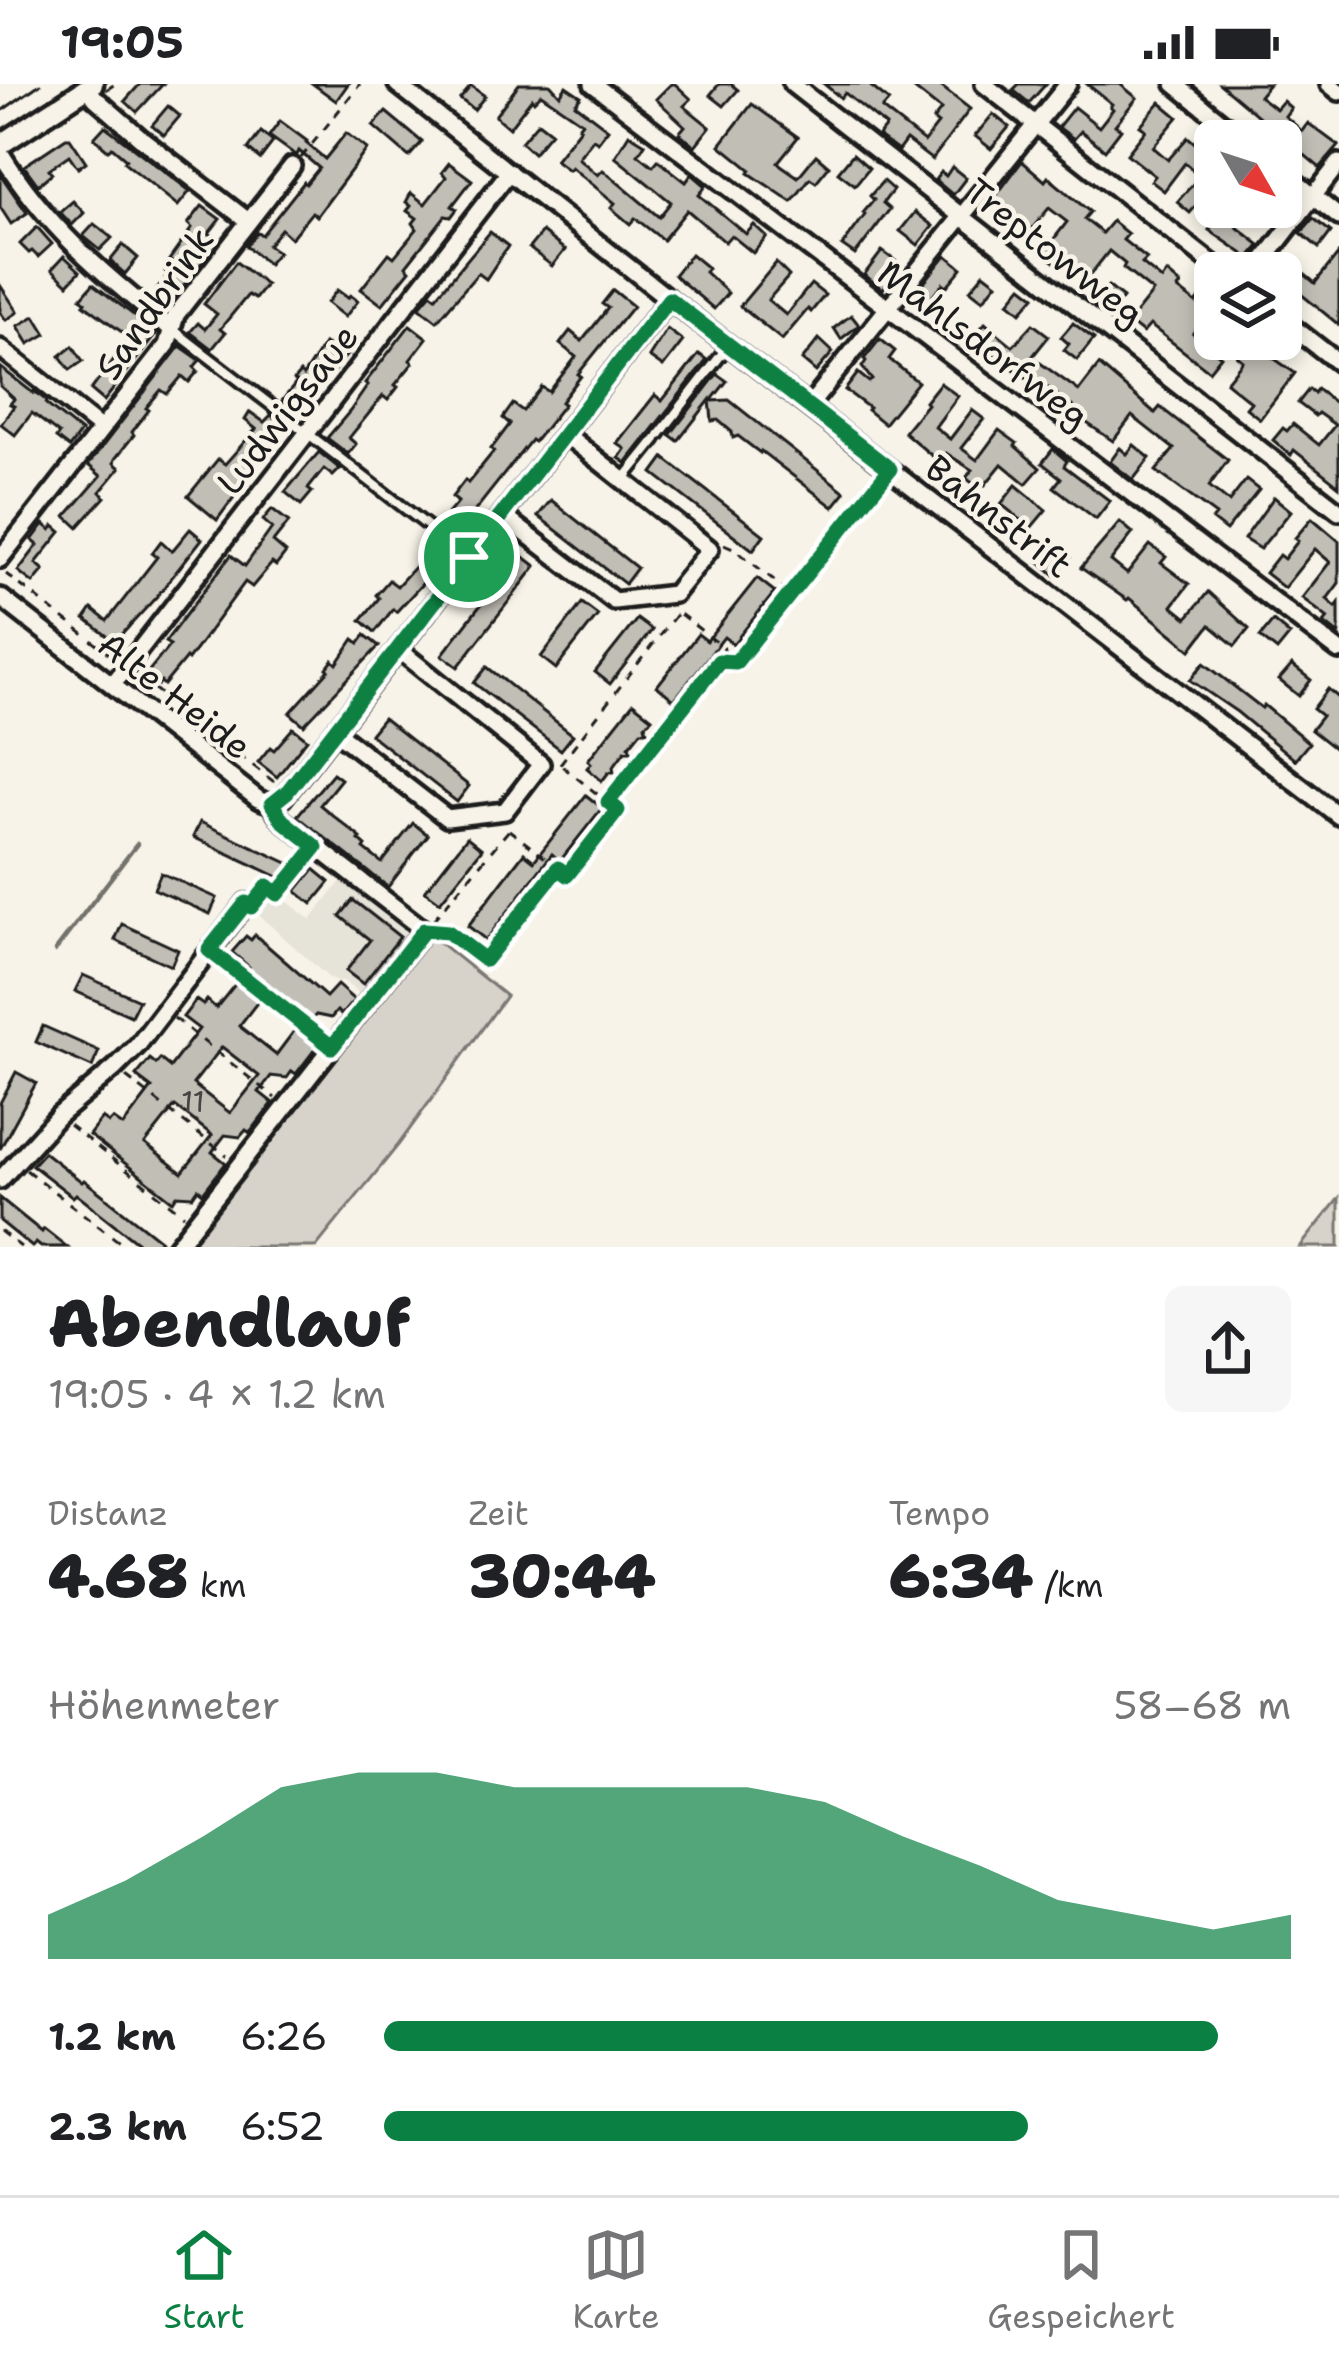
<!DOCTYPE html>
<html lang="de">
<meta charset="utf-8">
<style>
:root{--surface:#fff;--page:#f6f6f6;--text:#202124;--muted:#757577;--line:#e0e0e0;--accent:#0b8043}
body{margin:0;font-family:"Shantell Sans",sans-serif;background:var(--page);color:var(--text);height:100vh;display:flex;flex-direction:column;font-size:45px;white-space:nowrap}
*{box-sizing:border-box;margin:0}
p{font-size:39px;color:var(--muted)}
.icon{flex:none;width:66px;height:66px;fill:none;stroke:currentColor;stroke-width:2;stroke-linecap:round;stroke-linejoin:round}
.map{position:relative;height:1163px;overflow:hidden}
.panel{display:flex;flex-direction:column;background:var(--surface);flex:1}
.panel>*{flex:none}
.needle{width:78px;rotate:129deg}
.tools{position:absolute;left:1194px;top:36px;display:grid;gap:24px}
.tools a{display:grid;place-items:center;width:108px;height:108px;border-radius:18px;background:var(--surface);box-shadow:0 6px 18px #0003;font-size:60px}
.pin{position:absolute;display:grid;place-items:center;width:102px;height:102px;color:#fff;margin:-51px;border:6px solid #fff;border-radius:50%;box-shadow:0 3px 12px #0007}
.round{display:grid;place-items:center;flex:none;width:126px;height:126px;border-radius:18px;background:var(--page)}
.summary{display:flex;align-items:center;justify-content:space-between;height:204px;padding:0 48px}
h1{font-size:66px;font-weight:800;line-height:90px}
.stats{display:grid;grid-template-columns:repeat(3,1fr);gap:18px;height:204px;padding:12px 48px}
.stats div{display:grid;align-content:center}
.stats b{font-size:60px;font-weight:800}
.stats small{font-size:33px;font-weight:400}
.stats p{font-size:33px}
.chart{height:336px;padding:24px 48px}
.chart p{display:flex;justify-content:space-between}
.chart svg{width:100%;height:216px;margin-top:12px;fill:var(--accent);opacity:.7}
ul{padding:0 48px;list-style:none;font-size:39px}
li{display:grid;grid-template-columns:192px 144px 1fr;align-items:center;height:90px}
li i{height:30px;border-radius:15px;background:var(--accent)}
.status{display:flex;justify-content:space-between;align-items:center;height:84px;padding:0 60px;background:var(--surface);direction:ltr}
.status svg{height:33px;fill:currentColor}
.dock{display:flex;justify-content:space-around;align-items:center;height:168px;border-top:3px solid var(--line);background:var(--surface);font-size:33px;color:var(--muted)}
.dock a{display:grid;justify-items:center;gap:6px}
.dock .current{color:var(--accent)}
.map>svg:first-child{display:block}
</style>
<div class="status"><b>19:05</b><svg viewBox="0 0 49 12"><path d="M0 12V9h3v3zM5 12V6h3v6zM10 12V3h3v9zM15 12V0h3v12zM26 1h20v11H26zM47 4h2v5h-2z"/></svg></div>
<div class="map">
<svg width="1339" height="1163" viewBox="0 0 1339 1163">
<rect width="100%" height="100%" fill="#f7f3e8"/>
<filter id="ink" filterUnits="userSpaceOnUse"><feTurbulence type="fractalNoise" baseFrequency=".00833" numOctaves="2"/><feDisplacementMap in="SourceGraphic" scale="24" xChannelSelector="R" yChannelSelector="G"/><feConvolveMatrix kernelMatrix="1 2 1 2 8 2 1 2 1" color-interpolation-filters="sRGB"/></filter>
<g filter="url(#ink)">
<polygon fill="#e6e3d9" points="342,796 410,848 411,854 365,914 342,896 339,899 328,893 252,825 269,803 311,836"/>
<g fill="#d7d3cb" stroke="#7a7874" stroke-width="3">
<polygon points="424,846 506,912 399,1060 316,1163 176,1163"/>
<polygon points="1339,1114 1339,1163 1300,1163"/>
</g>
<g fill="none" stroke-linecap="round" stroke-linejoin="round">
<polyline stroke="#72716c" stroke-width="4.5" points="55,867 137,760"/>
</g>
<g fill="#c0beb5" stroke="#1c1c1c" stroke-width="3" fill-rule="evenodd">
<polygon points="140,0 163,0 137,28 125,17"/>
<polygon points="313,0 348,0 336,17"/>
<polygon points="519,0 550,0 560,11 566,2 581,12 575,20 608,45 598,58 593,55 578,74 598,91 603,86 659,133 671,118 615,73 629,50 645,60 638,70 653,82 658,76 686,98 692,90 706,102 699,111 746,150 754,141 767,153 753,169 731,151 725,158 687,126 663,156 635,134 630,140 611,124 615,119 571,83 568,86 555,76 580,44 578,43 582,38 541,10 534,17 532,14 509,44 495,32"/>
<polygon points="671,0 675,0 691,15 684,22 710,43 695,62 679,49 685,42 656,15"/>
<polygon points="719,0 731,0 738,6 724,22 710,11"/>
<polygon points="824,0 868,0 889,17 882,25 924,58 938,40 933,36 941,26 908,0 938,0 970,25 932,76 906,56 898,67 878,52 886,42 845,9 841,14"/>
<polygon points="1019,0 1046,0 1029,19 1013,6"/>
<polygon points="1087,0 1120,0 1137,14 1115,41 1121,45 1105,66 1081,47 1074,55 1058,43 1074,23 1099,43 1113,25 1110,22 1112,20"/>
<polygon points="1220,0 1269,0 1259,12 1276,25 1283,17 1291,24 1285,32 1302,47 1308,39 1339,62 1320,84"/>
<polygon points="471,2 485,12 474,26 460,15"/>
<polygon points="1160,18 1178,33 1153,63 1168,76 1188,53 1215,76 1215,100 1190,129 1177,118 1200,92 1185,79 1164,107 1151,97 1155,92 1127,70 1146,46 1140,42"/>
<polygon points="752,20 798,53 778,78 781,81 798,93 816,71 829,82 816,98 810,94 792,118 749,89 751,86 720,61"/>
<polygon points="168,22 180,32 164,51 152,41"/>
<polygon points="386,28 422,58 409,73 373,42"/>
<polygon points="993,30 1009,43 991,65 975,52"/>
<polygon points="280,37 307,57 306,59 325,75 346,49 367,65 317,132 312,128 291,154 281,145 268,161 278,168 268,180 246,162 257,148 262,151 304,98 306,100 319,84 299,67 297,71 294,70 269,52"/>
<polygon points="538,38 551,48 533,69 521,58"/>
<polygon points="105,42 190,107 178,122 124,78 126,75 112,63 108,66 94,54"/>
<polygon points="261,48 273,58 260,75 248,65"/>
<polygon points="66,54 70,54 86,78 78,84 69,71 49,85 52,89 38,101 24,82"/>
<polygon points="853,70 869,84 855,101 838,88"/>
<polygon points="1022,77 1045,97 1048,93 1090,128 1084,135 1102,149 1112,137 1128,150 1123,156 1147,175 1142,180 1162,196 1167,189 1181,201 1178,205 1196,219 1199,215 1212,225 1193,249 1221,272 1209,287 1150,241 1143,249 1129,238 1153,208 1123,184 1125,180 1109,167 1087,195 1063,176 1059,181 1043,169 1067,138 1049,124 1026,152 989,121"/>
<polygon points="449,79 472,96 452,122 457,125 451,133 445,132 424,159 406,182 410,186 382,221 361,205 389,169 394,173 417,145 413,139 417,134 407,127 411,122 406,118 411,109 425,120 446,93 442,88"/>
<polygon points="952,83 966,94 953,111 935,96 941,88 946,92"/>
<polygon points="0,90 27,129 11,140 0,123"/>
<polygon points="883,97 893,106 883,119 890,125 855,171 842,162 865,131 863,129 874,116 870,112"/>
<polygon points="1281,107 1293,118 1278,138 1261,123 1281,123"/>
<polygon points="73,117 84,129 72,141 60,128"/>
<polygon points="202,122 220,135 209,149 216,155 205,169 208,171 177,210 175,208 165,219 154,210 168,190 165,187 172,178 169,176 192,144 188,140"/>
<polygon points="1225,127 1240,140 1237,143 1260,161 1249,174 1209,146"/>
<polygon points="915,128 933,142 918,161 900,147"/>
<polygon points="1313,134 1331,148 1319,164 1301,149"/>
<polygon points="94,140 112,154 100,166 83,152"/>
<polygon points="37,143 52,160 38,173 32,167 29,169 20,160"/>
<polygon points="490,148 508,162 486,195 478,189 437,237 419,223 431,209 436,213"/>
<polygon points="542,148 565,166 552,182 529,164"/>
<polygon points="123,161 138,174 125,190 110,177"/>
<polygon points="882,167 901,181 883,205 864,191"/>
<polygon points="1339,169 1339,241 1290,201 1281,212 1281,189 1272,189 1285,174 1315,199"/>
<polygon points="691,170 708,184 705,188 728,209 714,225 674,191"/>
<polygon points="946,171 962,184 947,202 943,199 929,217 917,207"/>
<polygon points="64,172 80,187 68,200 52,185"/>
<polygon points="236,178 266,201 255,215 248,211 220,245 225,249 212,265 190,248 198,239 205,245 217,230 204,220"/>
<polygon points="776,179 789,192 768,216 786,231 811,200 825,211 811,228 808,225 782,256 740,222"/>
<polygon points="984,189 997,199 983,216 970,206"/>
<polygon points="93,200 157,249 104,317 91,306 130,254 84,220 86,218 81,214"/>
<polygon points="0,201 18,228 6,236 0,228"/>
<polygon points="1022,202 1035,212 1021,228 1009,218"/>
<polygon points="1108,202 1123,214 1109,232 1093,220"/>
<polygon points="337,206 348,214 350,211 358,217 345,233 327,219"/>
<polygon points="613,206 633,222 578,290 581,292 561,318 564,320 534,358 531,356 455,452 440,439 458,418 452,413 465,396 468,399 494,367 491,365 510,340 503,334 513,320 523,327 542,303 549,308 576,273 560,260 570,247 582,257 608,224 602,220"/>
<polygon points="947,227 963,240 950,256 934,244"/>
<polygon points="851,231 859,241 841,255 834,244"/>
<polygon points="35,232 46,250 29,260 18,242"/>
<polygon points="985,239 1013,262 1033,240 1049,252 1032,273 1079,307 1099,281 1155,329 1160,323 1228,376 1209,402 1229,418 1246,396 1259,406 1226,447 1212,436 1216,431 1156,387 1174,365 1132,332 1113,357 1081,335 1071,348 1060,340 1073,323 1048,304 1046,307 971,256"/>
<polygon points="1073,239 1094,255 1077,276 1064,266 1069,260 1061,253"/>
<polygon points="410,241 427,254 410,276 413,279 395,301 398,303 388,316 383,312 349,354 356,360 348,370 327,354 350,327 368,301 365,299"/>
<polygon points="667,245 683,257 663,283 649,273"/>
<polygon points="340,247 356,260 331,290 327,286 294,328 281,318 297,298 294,296 300,289 303,292 324,260 328,263"/>
<polygon points="819,255 833,268 816,288 802,276"/>
<polygon points="880,255 895,267 889,275 918,298 884,340 867,326 869,324 845,306 858,289 869,298 872,296 862,283 866,277 864,275"/>
<polygon points="1249,257 1295,289 1260,335 1246,324 1251,318 1226,298 1243,277 1237,272"/>
<polygon points="73,262 83,277 70,286 60,272"/>
<polygon points="180,262 200,276 194,283 198,287 189,298 182,292 167,310 161,306 146,324 149,326 132,348 134,351 115,375 114,379 120,384 100,408 105,413 78,443 66,432 101,392 88,381"/>
<polygon points="699,270 707,276 626,379 619,374 625,365 617,359 655,311 662,317"/>
<polygon points="0,283 33,309 34,307 47,317 46,320 81,348 69,364 56,354 59,350 32,329 15,351 1,340 14,322 10,320 14,315 0,302"/>
<polygon points="717,290 727,297 711,317 729,316 845,408 833,423 761,367 760,369 738,352 733,354 732,348 718,336 712,337 710,316 678,357 670,351"/>
<polygon points="940,299 958,312 935,343 950,355 972,326 984,335 961,364 977,376 999,346 1017,359 1015,362 1040,384 1026,400 1002,380 985,401 980,397 976,402 966,394 972,386 946,369 939,378 904,348 927,320 925,318"/>
<polygon points="1309,305 1314,309 1317,305 1339,322 1339,402 1294,366 1291,371 1273,356 1283,344 1287,347 1293,340 1319,361 1335,341 1318,329 1315,332 1298,319"/>
<polygon points="250,328 264,338 271,331 284,342 243,394 246,397 217,436 188,412 218,375 225,380 256,345 245,336"/>
<polygon points="1134,361 1150,374 1133,396 1110,378 1120,364 1127,370"/>
<polygon points="1053,365 1067,377 1064,382 1110,417 1096,435 1054,403 1061,394 1042,379"/>
<polygon points="319,368 340,385 333,392 324,385 308,405 312,408 301,421 285,408"/>
<polygon points="664,374 764,451 753,466 653,389"/>
<polygon points="1016,401 1046,426 1031,444 1001,420"/>
<polygon points="1274,413 1291,427 1260,465 1244,455"/>
<polygon points="551,416 637,484 625,500 538,432"/>
<polygon points="272,425 289,438 273,458 286,469 276,482 272,479 252,503 245,498 188,576 186,574 164,601 161,598 158,601 151,595 153,592 148,588 170,561 165,558 231,471 245,482 272,444 263,436"/>
<polygon points="1312,434 1339,457 1339,499 1327,515 1336,523 1339,519 1339,551 1324,539 1328,534 1302,514 1330,478 1315,465 1284,504 1265,489 1279,471 1284,475 1298,457 1295,454"/>
<polygon points="1120,438 1133,449 1111,477 1127,490 1150,461 1166,473 1161,479 1189,500 1172,522 1187,534 1208,508 1249,545 1235,562 1210,541 1191,566 1129,514 1127,516 1081,484"/>
<polygon points="44,440 51,446 54,442 61,448 36,479 44,486 33,499 18,487 38,461 32,456"/>
<polygon points="190,445 202,455 158,511 115,558 85,535 92,525 107,537 157,473 152,469 161,457 172,467"/>
<polygon points="436,459 450,470 396,528 393,525 375,548 361,536 379,514 376,511 389,496 397,502"/>
<polygon points="1054,459 1071,473 1055,491 1039,477"/>
<polygon points="520,470 536,482 458,583 442,571"/>
<polygon points="757,494 775,508 733,560 724,553 674,616 657,602 698,550 707,557"/>
<polygon points="582,519 598,531 556,585 541,573"/>
<polygon points="637,535 652,546 610,600 595,588"/>
<polygon points="1273,537 1290,551 1277,567 1260,553"/>
<polygon points="365,551 379,562 304,641 290,629 329,586 327,584 333,576 337,580 354,555 359,559"/>
<polygon points="1204,579 1262,624 1264,621 1309,659 1295,676 1237,628 1190,596"/>
<polygon points="1292,581 1311,596 1299,612 1279,596"/>
<polygon points="487,583 573,651 561,666 474,599"/>
<polygon points="1328,605 1339,614 1339,668 1311,646 1322,632 1313,625"/>
<polygon points="633,619 652,634 645,641 647,647 641,647 629,662 631,667 625,667 613,683 614,688 609,688 602,697 587,684 591,679 588,676"/>
<polygon points="383,634 469,702 457,718 370,650"/>
<polygon points="293,644 307,655 277,693 258,678 270,663 274,666"/>
<polygon points="333,689 341,695 320,721 361,754 359,756 366,762 364,765 382,779 413,739 428,751 388,803 297,732"/>
<polygon points="586,711 602,724 560,777 552,770 486,856 468,842 524,769 534,777"/>
<polygon points="200,738 292,781 285,796 193,753"/>
<polygon points="467,753 482,765 440,818 425,807"/>
<polygon points="314,785 330,798 312,820 296,807"/>
<polygon points="161,789 217,814 210,830 154,805"/>
<polygon points="353,816 400,853 363,900 346,887 370,856 340,832"/>
<polygon points="122,840 178,866 171,882 115,856"/>
<path d="M255 851 326 913 337 901 354 916 341 931 337 927 331 934 316 931 310 937 270 902 239 942 276 971 297 943 319 960 296 990 292 987 287 994 271 992 259 1008 273 1019 250 1049 246 1046 240 1053 225 1051 212 1068 226 1079 203 1109 198 1105 193 1112 177 1111 173 1117 89 1051 102 1034 109 1039 113 1035 123 1042 152 1004 136 992 150 975 156 980 160 975 170 983 199 945 183 933 196 916 203 921 207 916 216 924 249 883 232 868 246 852 251 856ZM222 963 259 992 230 1029 193 1000ZM175 1022 212 1051 182 1089 145 1060Z"/>
<polygon points="83,891 139,916 131,932 75,907"/>
<polygon points="43,942 99,967 92,983 36,958"/>
<polygon points="16,988 36,999 0,1065 0,1019"/>
<polygon points="44,1068 82,1098 84,1096 160,1156 154,1163 143,1163 76,1110 73,1113 32,1081"/>
<polygon points="0,1114 42,1148 44,1145 67,1163 41,1163 36,1159 32,1163 0,1137"/>
</g>
<g fill="none" stroke-linecap="round" stroke-linejoin="round">
<defs>
<g id="service">
<polyline points="171,244 468,473"/>
<polyline points="659,351 728,262"/>
<polyline points="623,396 656,355"/>
</g>
<g id="minor">
<polyline points="397,0 669,215 1339,732"/>
<polyline points="593,0 1339,567"/>
<polyline points="792,0 1339,427"/>
<polyline points="984,0 1224,189"/>
<polyline points="1175,0 1245,57"/>
<polyline points="1329,0 1339,8"/>
<polyline points="88,3 95,14 142,55 248,137"/>
<path d="M0 68C46 143 103 190 170 244"/>
<polyline points="1281,86 1339,133"/>
<polyline points="1254,189 1339,79"/>
<polyline points="1281,234 1339,279"/>
<polyline points="0,264 100,344"/>
<polyline points="809,322 1068,0"/>
<polyline points="502,431 614,517 674,510 710,465 565,350"/>
<polyline points="0,475 167,261 176,231 292,82"/>
<polyline points="0,513 258,715 271,720 282,736 424,846 176,1163"/>
<polyline points="113,600 509,88"/>
<polyline points="335,647 447,734 505,727 541,680 398,565"/>
<polyline points="271,720 283,714 669,215"/>
<polyline points="0,1096 58,1032 115,984 138,961 246,819"/>
</g>
<polyline id="tertiary" points="0,61 93,0"/>
</defs>
<use href="#service" stroke="#1c1c1c" stroke-width="16"/>
<use href="#minor" stroke="#1c1c1c" stroke-width="24"/>
<use href="#tertiary" stroke="#1c1c1c" stroke-width="27"/>
<g stroke="#1c1c1c" stroke-width="3" stroke-dasharray="9 9" stroke-linecap="butt">
<polyline points="106,6 115,0"/>
<polyline points="301,74 360,0"/>
<polyline points="724,460 733,464 788,507"/>
<polyline points="6,490 117,576"/>
<polyline points="680,530 724,564 726,576"/>
<polyline points="139,593 278,701"/>
<polyline points="560,680 678,528 676,525"/>
<polyline points="562,682 606,717"/>
<polyline points="509,746 558,784"/>
<polyline points="260,812 269,802 278,810 308,772"/>
<polyline points="433,836 509,746"/>
<polyline points="438,847 448,848 485,876 558,784 567,791 618,726 608,718 719,577 737,578 881,396"/>
<polyline points="220,874 321,954"/>
<polyline points="174,934 275,1014"/>
<polyline points="126,993 227,1072"/>
<polyline points="69,1041 184,1131"/>
<polyline points="26,1086 126,1163"/>
<polyline points="0,1147 21,1163"/>
</g>
<use href="#service" stroke="#f7f3e8" stroke-width="8"/>
<use href="#minor" stroke="#f7f3e8" stroke-width="15"/>
<use href="#tertiary" stroke="#f7f3e8" stroke-width="18"/>
<polyline stroke="#1c1c1c" stroke-width="3" points="0,28 40,0"/>
</g>
</g>
<g fill="none" stroke-linecap="round" stroke-linejoin="round" filter="url(#ink)">
<defs>
<polygon id="route" points="669,215 890,385 736,578 719,577 608,718 618,726 567,791 558,784 485,876 448,848 424,846 332,963 209,866 246,819 251,823 268,802 278,810 316,763 282,736 272,720 287,708"/>
</defs>
<use href="#route" stroke="#fff" stroke-width="24"/>
<use href="#route" stroke="#0b8043" stroke-width="15"/>
</g>
<g text-anchor="middle" stroke-width="9" stroke-linejoin="round" paint-order="stroke">
<g font-size="30" fill="#454442">
<text x="193" y="1028">11</text>
</g>
<g font-size="36" fill="#1c1c1c" stroke="#f7f3e8">
<text transform="translate(1055 168) rotate(38)" y="13">Treptowweg</text>
<text transform="translate(154 219) rotate(-55)" y="13">Sandbrink</text>
<text transform="translate(984 260) rotate(37)" y="13">Mahlsdorfweg</text>
<text transform="translate(287 325) rotate(-52)" y="13">Ludwigsaue</text>
<text transform="translate(999 432) rotate(38)" y="13">Bahnstrift</text>
<text transform="translate(175 611) rotate(38)" y="13">Alte Heide</text>
</g>
</g>
</svg>
<div class="tools">
<a><svg class="needle" viewBox="-14 -14 28 28"><path d="M0-13l5 13h-10z" fill="#e53935"/><path d="M0 13l5-13h-10z" fill="#757577"/></svg></a>
<a><svg class="icon" aria-label="layers" viewBox="0 0 24 24"><path d="M12 4l9 5-9 5-9-5zM3 14l9 5 9-5"/></svg></a>
</div>
<div class="pin" style="left:469px;top:473px;background:#1e9e55"><svg class="icon" aria-label="arrive" viewBox="0 0 24 24"><path d="M6 21V4h12l-3 4 3 4H6"/></svg></div>
</div>
<section class="panel">
<div class="summary"><div><h1>Abendlauf</h1><p>19:05 · 4 × 1.2 km</p></div><a class="round"><svg class="icon" aria-label="share" viewBox="0 0 24 24"><path d="M12 15V3M7 8l5-5 5 5M5 13v7h14v-7"/></svg></a></div>
<div class="stats">
<div><p>Distanz</p><b>4.68<small> km</small></b></div>
<div><p>Zeit</p><b>30:44</b></div>
<div><p>Tempo</p><b>6:34<small> /km</small></b></div>
</div>
<div class="chart"><p><span>Höhenmeter</span>58–68 m</p>
<svg viewBox="0 0 160 44" preserveAspectRatio="none"><path d="M0 44V35L10 28L20 19L30 9L40 6L50 6L60 9L70 9L80 9L90 9L100 12L110 19L120 25L130 32L140 35L150 38L160 35V44z"/></svg>
</div>
<ul>
<li><b>1.2 km</b>6:26<i style="width:92%"></i></li>
<li><b>2.3 km</b>6:52<i style="width:71%"></i></li>
</ul>
</section>
<nav class="dock">
<a class="current"><svg class="icon" aria-label="home" viewBox="0 0 24 24"><path d="M3 11l9-7 9 7M6 9v11h12V9"/></svg>Start</a>
<a><svg class="icon" aria-label="map" viewBox="0 0 24 24"><path d="M3 6l6-2 6 2 6-2v14l-6 2-6-2-6 2zM9 4v14M15 6v14"/></svg>Karte</a>
<a><svg class="icon" aria-label="saved" viewBox="0 0 24 24"><path d="M7 4h10v16l-5-4-5 4z"/></svg>Gespeichert</a>
</nav>
